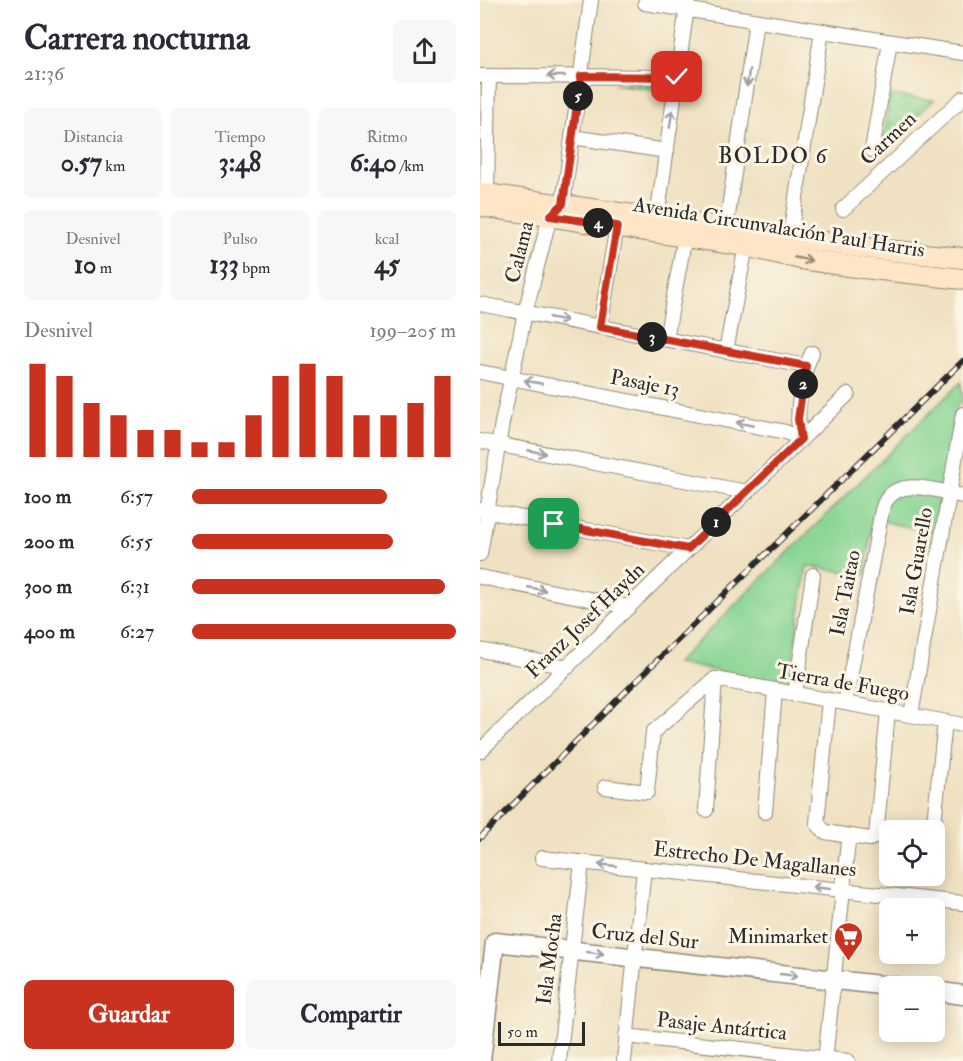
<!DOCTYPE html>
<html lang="es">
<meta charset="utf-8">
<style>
:root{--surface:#fff;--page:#f7f7f7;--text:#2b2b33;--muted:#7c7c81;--accent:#c8321e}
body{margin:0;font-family:"IM FELL Double Pica",serif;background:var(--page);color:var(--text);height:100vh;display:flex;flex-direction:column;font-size:22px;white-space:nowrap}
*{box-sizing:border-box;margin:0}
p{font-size:20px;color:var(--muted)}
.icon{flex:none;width:33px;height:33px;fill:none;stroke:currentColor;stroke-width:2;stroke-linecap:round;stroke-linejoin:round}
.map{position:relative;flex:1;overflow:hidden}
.sheet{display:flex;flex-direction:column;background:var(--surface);width:480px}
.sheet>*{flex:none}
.controls{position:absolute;left:399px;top:820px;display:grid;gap:12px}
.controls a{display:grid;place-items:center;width:66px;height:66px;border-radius:9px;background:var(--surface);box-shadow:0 3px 15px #0003;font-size:30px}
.scale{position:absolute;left:18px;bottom:15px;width:87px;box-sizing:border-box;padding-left:6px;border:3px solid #2b2b2b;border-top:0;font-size:16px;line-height:21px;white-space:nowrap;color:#2b2b2b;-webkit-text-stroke:4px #fcf5e5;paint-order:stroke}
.pin{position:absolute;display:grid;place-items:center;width:51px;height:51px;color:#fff;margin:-26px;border-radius:12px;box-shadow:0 3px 9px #0006}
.km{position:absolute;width:30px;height:30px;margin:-15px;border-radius:50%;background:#222;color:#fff;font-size:16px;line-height:30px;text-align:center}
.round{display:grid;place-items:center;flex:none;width:63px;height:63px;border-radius:9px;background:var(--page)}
.summary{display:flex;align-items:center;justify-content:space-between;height:102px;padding:0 24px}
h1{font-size:33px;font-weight:700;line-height:45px}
.stats{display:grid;grid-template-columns:repeat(3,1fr);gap:9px;height:102px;padding:6px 24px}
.stats div{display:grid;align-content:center;border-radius:9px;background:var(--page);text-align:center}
.stats b{font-size:26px;font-weight:700}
.stats small{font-size:16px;font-weight:400}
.stats p{font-size:16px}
.chart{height:168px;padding:12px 24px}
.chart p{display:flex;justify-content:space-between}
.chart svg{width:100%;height:108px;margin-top:6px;stroke:var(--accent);stroke-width:6}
.primary-button{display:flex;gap:12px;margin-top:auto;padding:12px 24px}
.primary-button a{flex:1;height:69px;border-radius:9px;background:var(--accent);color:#fff;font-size:24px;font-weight:700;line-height:69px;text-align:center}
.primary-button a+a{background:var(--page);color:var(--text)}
ul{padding:0 24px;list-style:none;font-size:20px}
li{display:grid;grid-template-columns:96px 72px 1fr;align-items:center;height:45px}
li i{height:15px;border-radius:8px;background:var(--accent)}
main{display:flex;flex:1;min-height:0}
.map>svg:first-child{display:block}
</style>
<main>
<section class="sheet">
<div class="summary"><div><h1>Carrera nocturna</h1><p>21:36</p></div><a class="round"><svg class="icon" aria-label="share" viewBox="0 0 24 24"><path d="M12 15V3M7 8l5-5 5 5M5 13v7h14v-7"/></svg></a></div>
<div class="stats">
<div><p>Distancia</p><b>0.57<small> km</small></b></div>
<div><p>Tiempo</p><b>3:48</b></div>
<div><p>Ritmo</p><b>6:40<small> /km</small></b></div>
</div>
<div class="stats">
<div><p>Desnivel</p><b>10<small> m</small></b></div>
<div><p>Pulso</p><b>133<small> bpm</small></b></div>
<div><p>kcal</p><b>45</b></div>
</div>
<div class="chart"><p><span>Desnivel</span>199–205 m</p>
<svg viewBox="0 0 160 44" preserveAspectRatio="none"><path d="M5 44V6M15 44V11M25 44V22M35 44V27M45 44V33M55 44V33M65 44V38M75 44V38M85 44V27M95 44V11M105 44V6M115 44V11M125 44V27M135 44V27M145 44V22M155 44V11"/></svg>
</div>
<ul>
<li><b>100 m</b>6:57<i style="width:74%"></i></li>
<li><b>200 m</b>6:55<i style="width:76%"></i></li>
<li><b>300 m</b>6:31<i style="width:96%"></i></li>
<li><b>400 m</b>6:27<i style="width:100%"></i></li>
</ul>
<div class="primary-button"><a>Guardar</a><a>Compartir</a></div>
</section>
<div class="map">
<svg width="483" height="1061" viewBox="0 0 483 1061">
<defs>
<pattern id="grass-dots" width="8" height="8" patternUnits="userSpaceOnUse" patternTransform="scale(1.5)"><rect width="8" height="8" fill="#86d492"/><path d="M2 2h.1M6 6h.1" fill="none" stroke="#74b67e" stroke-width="1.8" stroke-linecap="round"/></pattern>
</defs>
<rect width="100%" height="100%" fill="#fcf5e5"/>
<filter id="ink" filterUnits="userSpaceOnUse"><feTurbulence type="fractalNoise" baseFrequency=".0167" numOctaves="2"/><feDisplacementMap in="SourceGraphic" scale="12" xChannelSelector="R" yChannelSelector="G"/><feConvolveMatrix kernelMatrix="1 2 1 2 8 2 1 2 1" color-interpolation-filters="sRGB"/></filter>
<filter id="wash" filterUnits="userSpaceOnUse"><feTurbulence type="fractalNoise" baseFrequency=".008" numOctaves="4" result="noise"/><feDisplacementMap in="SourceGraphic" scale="24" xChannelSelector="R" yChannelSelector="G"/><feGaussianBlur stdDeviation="1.35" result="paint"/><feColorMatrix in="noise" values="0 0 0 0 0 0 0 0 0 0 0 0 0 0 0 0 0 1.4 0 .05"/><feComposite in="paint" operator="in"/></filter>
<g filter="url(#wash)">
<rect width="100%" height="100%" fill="#efe1c1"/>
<g fill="url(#grass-dots)" stroke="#58805e" stroke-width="1.5">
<polygon points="133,84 192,84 191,92"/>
<polygon points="410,95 454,100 402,148"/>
</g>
<polygon fill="#86d492" stroke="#58805e" stroke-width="1.5" points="481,382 483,404 477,404 455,533 393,519 385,575 327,566 309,685 196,663"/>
</g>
<g filter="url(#ink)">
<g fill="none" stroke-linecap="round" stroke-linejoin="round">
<defs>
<g id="minor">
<polyline points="165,3 483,53"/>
<polyline points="0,76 197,77"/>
<polyline points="92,137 187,151"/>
<polyline points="392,150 410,42"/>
<polyline points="7,194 9,76"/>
<polyline points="363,209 483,98"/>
<polyline points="177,218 208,0"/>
<polyline points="312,223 342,31"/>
<polyline points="246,229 276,21"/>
<polyline points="0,304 326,366"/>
<polyline points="120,327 137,226"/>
<polyline points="186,339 205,236"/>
<polyline points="246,351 266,246"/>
<polyline points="0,372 306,432 321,439"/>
<path d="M321 439C314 415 322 374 332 353"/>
<polyline points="0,441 267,492"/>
<polyline points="0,510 208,549"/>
<polyline points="0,554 22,423 45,313 70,216 83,204 111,0"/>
<polyline points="0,577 149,607"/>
<polyline points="0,650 88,667"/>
<polyline points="235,679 483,725"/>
<polyline points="315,694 333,575"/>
<polyline points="349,700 337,823 345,832 390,839 396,836 408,711"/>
<path d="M365 703 402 510C412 473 456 491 483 496"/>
<polyline points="431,715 483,414"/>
<polyline points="0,751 368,394"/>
<polyline points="125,787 167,792 173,732 235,679"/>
<polyline points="226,810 235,679"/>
<polyline points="285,812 295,691"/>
<polyline points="453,831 465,722"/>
<polyline points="62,858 483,903"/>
<polyline points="146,1036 368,1061"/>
<polyline points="79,1061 102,862"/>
<polyline points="144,1061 164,869"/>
<polyline points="345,1061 368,842"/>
</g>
<g id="tertiary">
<polyline points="454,991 483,995"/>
<polyline points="1,1061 15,942 418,987"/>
</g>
<g id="secondary">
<polyline points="0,193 386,248 483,258"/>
<polyline points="0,206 266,246 321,259 383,268 483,279"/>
</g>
</defs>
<use href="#minor" stroke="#8d8676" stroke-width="16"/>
<use href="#tertiary" stroke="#8d8676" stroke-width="21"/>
<use href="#secondary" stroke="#8d8676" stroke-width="22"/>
<use href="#minor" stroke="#fff" stroke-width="14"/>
<use href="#tertiary" stroke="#fff" stroke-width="18"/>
<use href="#secondary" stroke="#fde5c5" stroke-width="20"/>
<defs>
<polyline id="rail" points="0,838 154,683 483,361"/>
</defs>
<use href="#rail" stroke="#2b2b2b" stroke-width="6"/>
<use href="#rail" stroke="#fcf5e5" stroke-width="4" stroke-dasharray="11" stroke-linecap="butt"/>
</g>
<defs><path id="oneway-shaft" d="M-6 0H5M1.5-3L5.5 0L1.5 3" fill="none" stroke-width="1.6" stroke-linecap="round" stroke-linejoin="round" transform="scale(1.5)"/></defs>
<g stroke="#a0a0a0">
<use href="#oneway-shaft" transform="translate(76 76) rotate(-180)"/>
<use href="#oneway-shaft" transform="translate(268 78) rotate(98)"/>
<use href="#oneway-shaft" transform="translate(191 119) rotate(-82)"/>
<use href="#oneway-shaft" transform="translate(78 319) rotate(11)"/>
<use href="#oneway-shaft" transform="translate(53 382) rotate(-169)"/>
<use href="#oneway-shaft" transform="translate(265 424) rotate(-169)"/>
<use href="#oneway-shaft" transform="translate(57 452) rotate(11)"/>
<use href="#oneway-shaft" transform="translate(57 589) rotate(11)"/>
<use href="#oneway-shaft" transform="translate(127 865) rotate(-174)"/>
<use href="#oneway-shaft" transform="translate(341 888) rotate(-174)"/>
<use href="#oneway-shaft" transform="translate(115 953) rotate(7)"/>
<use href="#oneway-shaft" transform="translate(309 975) rotate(6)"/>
</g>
<use stroke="#948878" href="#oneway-shaft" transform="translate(323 259) rotate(11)"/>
</g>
<g fill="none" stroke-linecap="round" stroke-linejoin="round" filter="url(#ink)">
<defs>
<polyline id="route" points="74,524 208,549 321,439 318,419 326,366 120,327 137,226 70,216 83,204 101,76 197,77"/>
</defs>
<use href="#route" stroke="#fff" stroke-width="12"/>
<use href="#route" stroke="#c8321e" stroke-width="8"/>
</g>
<defs>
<symbol id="supermarket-pin" viewBox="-11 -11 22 30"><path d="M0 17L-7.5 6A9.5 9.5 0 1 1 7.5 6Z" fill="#c8321e" stroke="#fcf5e5"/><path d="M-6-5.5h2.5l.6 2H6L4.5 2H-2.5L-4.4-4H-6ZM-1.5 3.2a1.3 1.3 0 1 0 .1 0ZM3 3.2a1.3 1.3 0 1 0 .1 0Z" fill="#fff"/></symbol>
</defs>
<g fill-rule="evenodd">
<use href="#supermarket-pin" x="352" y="920" width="33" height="45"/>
</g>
<g text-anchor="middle" stroke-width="6" stroke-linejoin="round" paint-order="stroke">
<g font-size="21" fill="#2b2b2b" stroke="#fcf5e5">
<text transform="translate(408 138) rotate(-43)" y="7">Carmen</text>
<text transform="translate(299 227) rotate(9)" y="7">Avenida Circunvalación Paul Harris</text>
<text transform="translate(39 252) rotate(-76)" y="7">Calama</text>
<text transform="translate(165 383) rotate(11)" y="7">Pasaje 13</text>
<text transform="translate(436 561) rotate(-80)" y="7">Isla Guarello</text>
<text transform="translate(365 593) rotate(-79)" y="7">Isla Taitao</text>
<text transform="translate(105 620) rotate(-44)" y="7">Franz Josef Haydn</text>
<text transform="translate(363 682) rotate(10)" y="7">Tierra de Fuego</text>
<text transform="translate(275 859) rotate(6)" y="7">Estrecho De Magallanes</text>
<text transform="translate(165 936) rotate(6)" y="7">Cruz del Sur</text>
<text transform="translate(69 959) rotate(-83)" y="7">Isla Mocha</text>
<text transform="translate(242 1026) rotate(6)" y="7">Pasaje Antártica</text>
</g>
<g font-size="21" fill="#2b2b2b" stroke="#fcf5e5" text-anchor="end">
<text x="348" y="943">Minimarket</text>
</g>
<g font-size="22" letter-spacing="1.5" fill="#2b2b2b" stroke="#fcf5e5">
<text x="293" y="163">BOLDO 6</text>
</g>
</g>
</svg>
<div class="controls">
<a><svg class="icon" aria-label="locate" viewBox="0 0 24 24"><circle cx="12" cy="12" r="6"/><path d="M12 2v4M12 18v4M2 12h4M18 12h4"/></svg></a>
<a>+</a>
<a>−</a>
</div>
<div class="scale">50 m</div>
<div class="pin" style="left:74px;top:524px;background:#1e9e55"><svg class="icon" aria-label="arrive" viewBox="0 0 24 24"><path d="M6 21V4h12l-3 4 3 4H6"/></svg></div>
<div class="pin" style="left:197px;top:77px;background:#d93025"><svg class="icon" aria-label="check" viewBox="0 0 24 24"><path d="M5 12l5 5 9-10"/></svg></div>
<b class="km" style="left:236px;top:522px">1</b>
<b class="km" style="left:323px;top:384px">2</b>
<b class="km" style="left:172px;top:337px">3</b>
<b class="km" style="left:118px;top:223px">4</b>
<b class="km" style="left:98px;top:96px">5</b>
</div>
</main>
